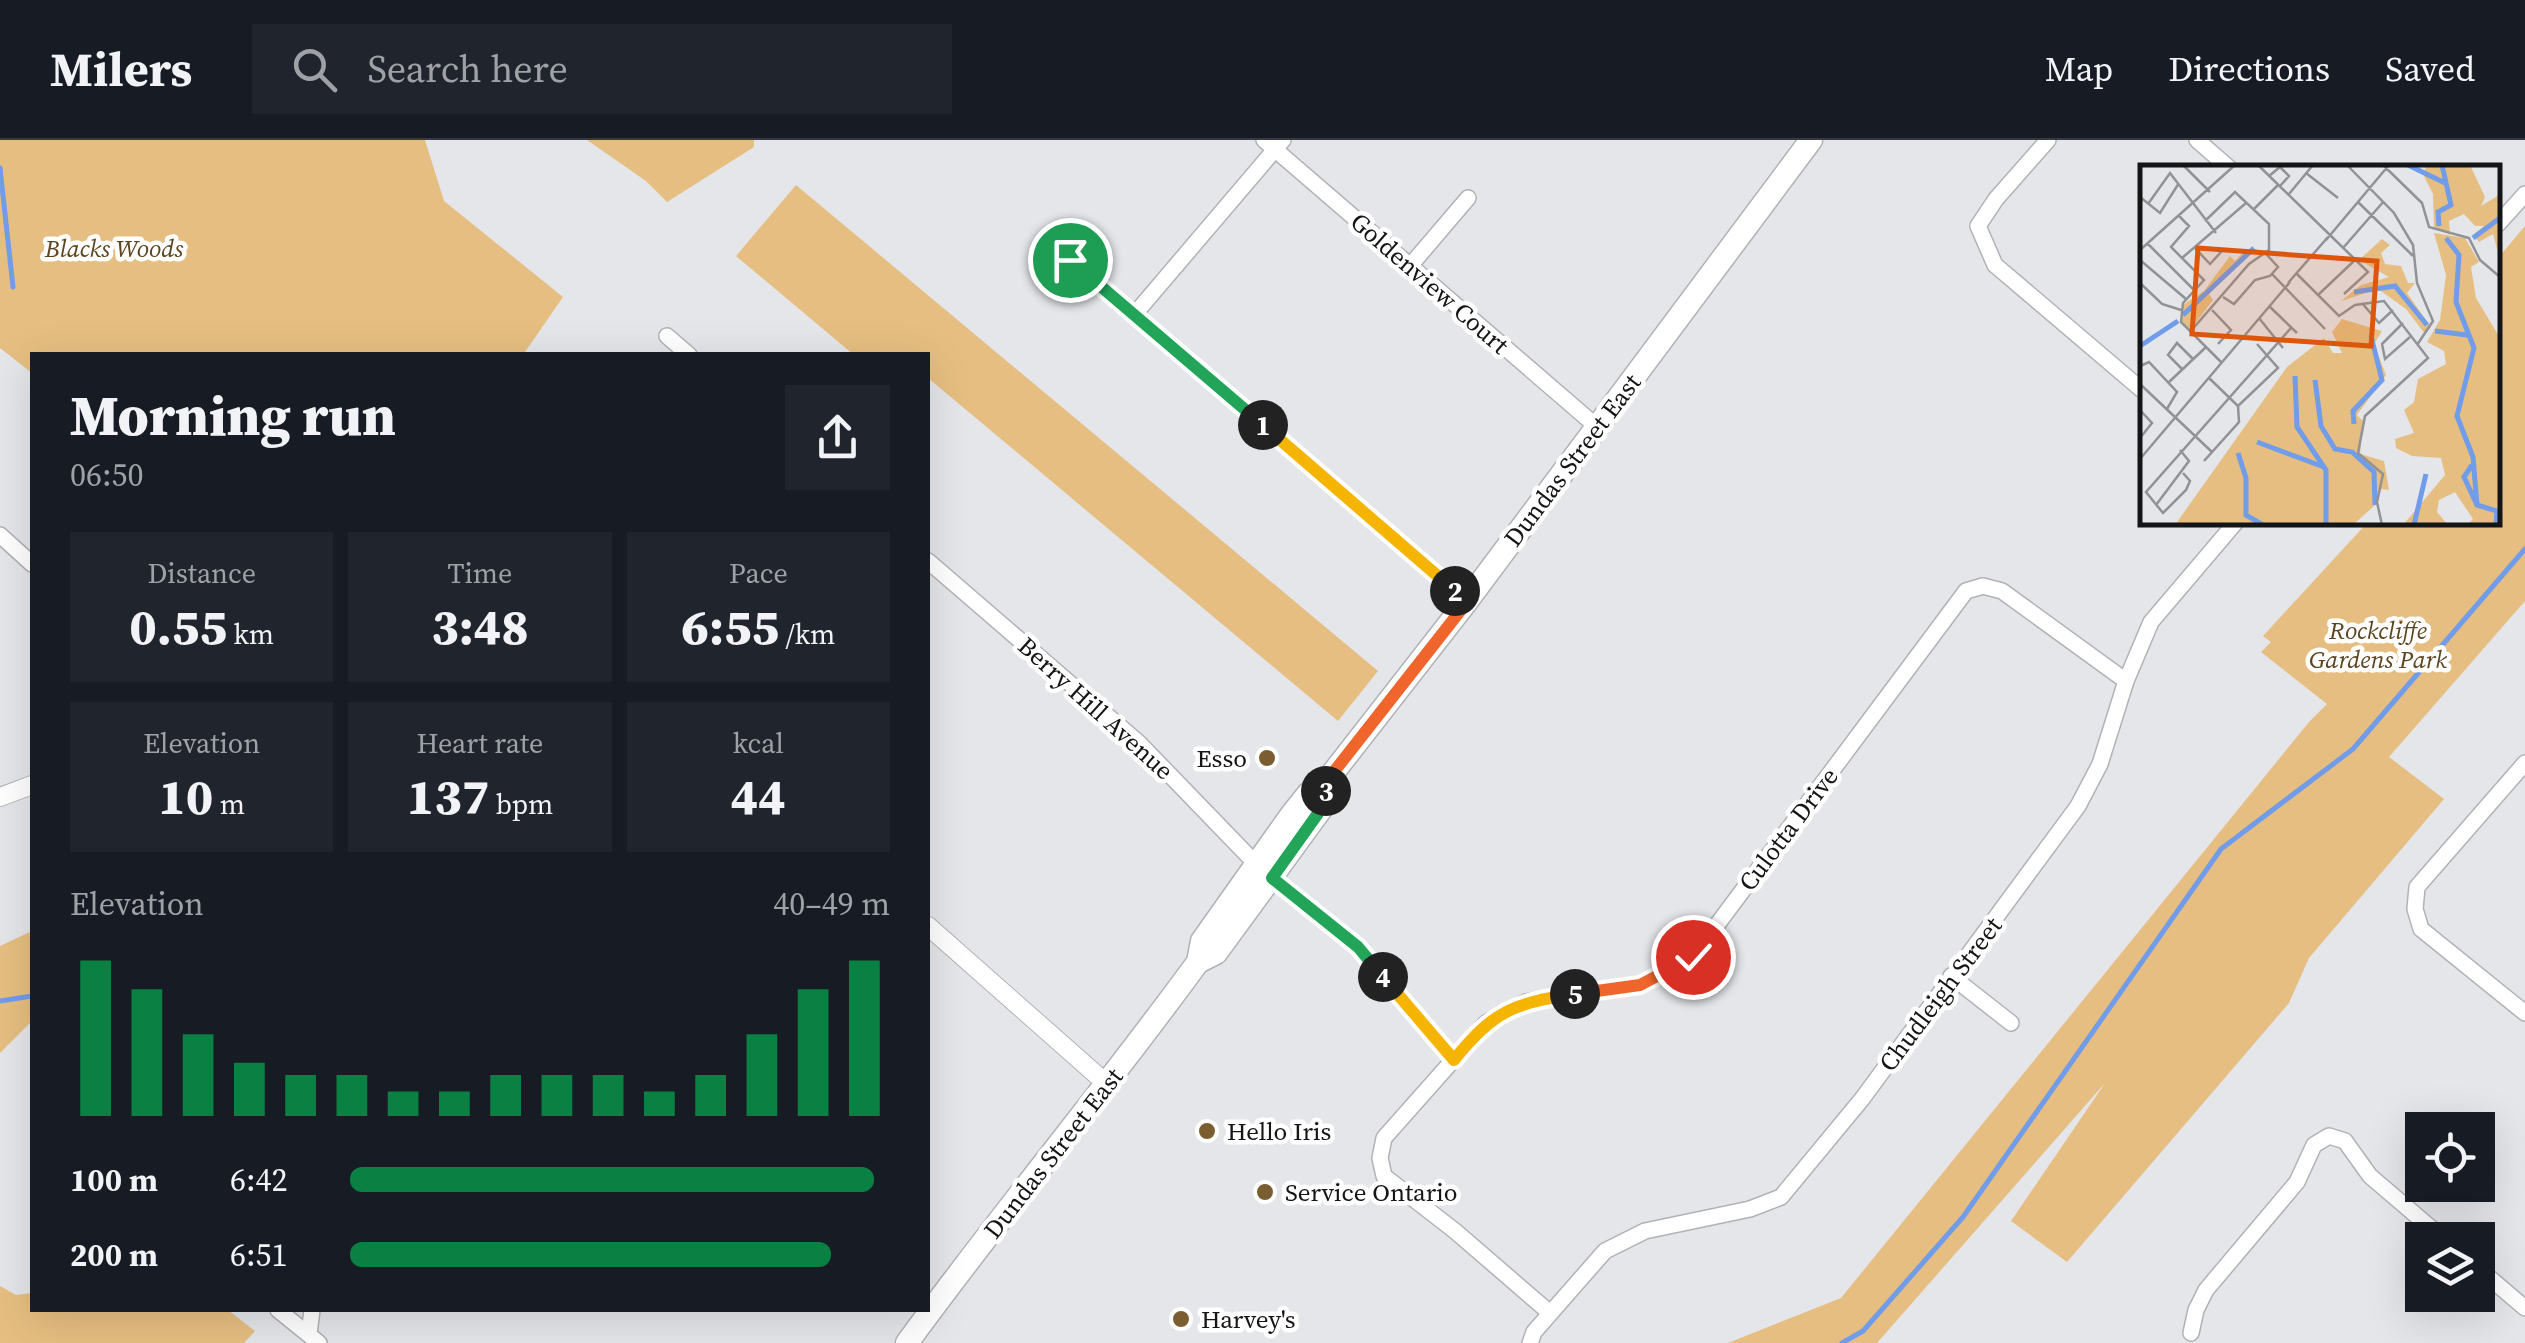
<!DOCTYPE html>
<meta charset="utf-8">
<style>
:root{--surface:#171b24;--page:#20242c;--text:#f1f3f6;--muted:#9ea1a6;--line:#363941;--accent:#0b8043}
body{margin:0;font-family:"Source Serif 4",serif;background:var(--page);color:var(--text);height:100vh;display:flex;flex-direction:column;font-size:38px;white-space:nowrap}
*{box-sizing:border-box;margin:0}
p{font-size:32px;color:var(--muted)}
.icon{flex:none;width:55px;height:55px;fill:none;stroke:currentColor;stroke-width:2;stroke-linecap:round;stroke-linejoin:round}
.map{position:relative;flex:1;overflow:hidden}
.panel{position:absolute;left:30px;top:212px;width:900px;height:960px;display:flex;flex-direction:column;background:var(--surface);border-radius:0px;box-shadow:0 10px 40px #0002}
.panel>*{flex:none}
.tools{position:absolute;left:2405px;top:972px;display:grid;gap:20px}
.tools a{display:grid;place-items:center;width:90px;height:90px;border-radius:0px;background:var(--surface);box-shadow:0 10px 40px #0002;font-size:50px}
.pin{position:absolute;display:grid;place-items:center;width:85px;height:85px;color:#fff;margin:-42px;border:5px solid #fff;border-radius:50%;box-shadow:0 2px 10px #0007}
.km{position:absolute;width:50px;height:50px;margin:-25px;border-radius:50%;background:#222;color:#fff;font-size:28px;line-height:50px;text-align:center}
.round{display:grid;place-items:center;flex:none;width:105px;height:105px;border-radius:0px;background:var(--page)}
.summary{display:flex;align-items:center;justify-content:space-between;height:170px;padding:0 40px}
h1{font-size:55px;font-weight:800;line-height:75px}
.stats{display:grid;grid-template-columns:repeat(3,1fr);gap:15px;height:170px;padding:10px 40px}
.stats div{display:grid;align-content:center;border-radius:0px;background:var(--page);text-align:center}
.stats b{font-size:50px;font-weight:800}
.stats small{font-size:28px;font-weight:400}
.stats p{font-size:28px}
.chart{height:280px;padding:20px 40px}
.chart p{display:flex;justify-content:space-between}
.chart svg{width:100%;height:180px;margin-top:10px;stroke:var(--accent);stroke-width:6}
ul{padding:0 40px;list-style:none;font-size:32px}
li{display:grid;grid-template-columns:160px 120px 1fr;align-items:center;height:75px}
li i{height:25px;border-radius:12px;background:var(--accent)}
header{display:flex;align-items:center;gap:60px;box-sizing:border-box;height:140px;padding:0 50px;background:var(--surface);border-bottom:2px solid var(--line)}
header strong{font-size:48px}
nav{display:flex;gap:55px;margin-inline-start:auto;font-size:35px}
.search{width:700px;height:90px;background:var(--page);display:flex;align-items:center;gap:25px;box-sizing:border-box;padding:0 35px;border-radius:0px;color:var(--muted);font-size:38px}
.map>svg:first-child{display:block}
</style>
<header>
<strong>Milers</strong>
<div class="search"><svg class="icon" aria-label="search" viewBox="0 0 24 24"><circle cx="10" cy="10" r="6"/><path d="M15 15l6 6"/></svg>Search here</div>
<nav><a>Map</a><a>Directions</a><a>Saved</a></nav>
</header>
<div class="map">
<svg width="2525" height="1203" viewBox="0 0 2525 1203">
<rect width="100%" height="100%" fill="#e4e6ea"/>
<g fill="#e6be81">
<polygon points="0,0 425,0 444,61 563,157 523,215 32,215 32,233 0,208"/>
<polygon points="587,0 754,0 754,7 667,62 646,41"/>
<polygon points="796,45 1378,531 1338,581 928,238 928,215 854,215 736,116"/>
<polygon points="2525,86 2525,461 2389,617 2444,659 2309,818 2289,863 2067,1122 2011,1081 2105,943 1877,1203 1728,1203 1841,1158 2309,582 2327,564 2261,512 2271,502 2263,496 2367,383 2498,382 2498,118"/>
<polygon points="32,791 32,881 0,913 0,806"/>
<polygon points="0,1146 16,1155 32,1153 32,1170 228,1170 255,1191 244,1203 0,1203"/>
</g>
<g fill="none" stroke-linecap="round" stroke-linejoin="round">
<g stroke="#709cea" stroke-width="5">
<polyline points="0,28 13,147"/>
<polyline points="0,861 32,856"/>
<polyline points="1842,1203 1863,1191 1963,1077 2221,709 2353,609 2525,409"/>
</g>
<defs>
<g id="minor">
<polyline points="1264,0 1596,286"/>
<polyline points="2048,0 1996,59 1978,86 1995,125 2142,250"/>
<polyline points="2197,0 2229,28"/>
<polyline points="2498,84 2525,54"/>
<polyline points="1044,105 1083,130 1467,461"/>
<polyline points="1410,126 1468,58"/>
<polyline points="1134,175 1283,0"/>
<polyline points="667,196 689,215"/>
<polyline points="0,395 32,424"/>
<polyline points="928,421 1139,603 1256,724 1358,807 1454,920"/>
<polyline points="2525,623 2417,747 2415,769 2421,789 2525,873"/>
<polyline points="1951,836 2011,883"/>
<polyline points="2478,1128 2525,1168"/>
<polyline points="278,1170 319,1203"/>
<polyline points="1550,1173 1455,1091 1384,1036 1380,1018 1384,998 1486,883 1526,862 1640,845 1693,817 1966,451 1983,446 2002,451 2126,541"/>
<polyline points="2191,1193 2196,1170 2206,1150 2297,1042 2314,1005 2329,996 2345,1001 2370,1036 2445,1100"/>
<polyline points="309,1194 312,1170"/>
<polyline points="1530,1203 1534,1192 1605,1111 1645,1091 1750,1069 1781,1057 1862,959 2078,666 2100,624 2126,541 2151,482 2236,382"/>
</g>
<g id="tertiary">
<polyline points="0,657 32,645"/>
<polyline points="928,786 1108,945"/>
</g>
<g id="primary">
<polyline points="1198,822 1216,813 1324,665 1329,638"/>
<path d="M907 1203C1001 1074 1104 951 1198 822L1202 801 1292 674 1308 654 1329 638 1467 461 1811 0"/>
</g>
</defs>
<use href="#minor" stroke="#b0b2b6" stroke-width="18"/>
<use href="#tertiary" stroke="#b0b2b6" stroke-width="20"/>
<use href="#primary" stroke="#b0b2b6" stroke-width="25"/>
<use href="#minor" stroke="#fff" stroke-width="15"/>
<use href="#tertiary" stroke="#fff" stroke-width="18"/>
<use href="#primary" stroke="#fff" stroke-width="22"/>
</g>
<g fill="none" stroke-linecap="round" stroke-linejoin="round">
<defs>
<polyline id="split-1" points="1070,120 1263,285"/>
<polyline id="split-2" points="1263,285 1455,451"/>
<polyline id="split-3" points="1326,651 1329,638 1468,461 1455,451"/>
<polyline id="split-4" points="1326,651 1324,665 1272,738 1358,807 1383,837"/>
<path id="split-5" d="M1383 837 1454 920C1493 871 1514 863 1575 854"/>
<polyline id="split-6" points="1575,854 1640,845 1693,817"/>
</defs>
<use href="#split-1" stroke="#fff" stroke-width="20"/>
<use href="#split-2" stroke="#fff" stroke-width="20"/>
<use href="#split-3" stroke="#fff" stroke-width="20"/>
<use href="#split-4" stroke="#fff" stroke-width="20"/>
<use href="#split-5" stroke="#fff" stroke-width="20"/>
<use href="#split-6" stroke="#fff" stroke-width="20"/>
<use href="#split-1" stroke="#22a559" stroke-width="12"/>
<use href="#split-2" stroke="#f5b400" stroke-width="12"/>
<use href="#split-3" stroke="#f0652b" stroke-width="12"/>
<use href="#split-4" stroke="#22a559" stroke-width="12"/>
<use href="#split-5" stroke="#f5b400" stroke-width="12"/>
<use href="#split-6" stroke="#f0652b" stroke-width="12"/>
</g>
<g fill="#7a5e31" stroke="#fff" stroke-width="4">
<circle cx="1267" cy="618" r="10"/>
<circle cx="1207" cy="991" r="10"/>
<circle cx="1265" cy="1052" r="10"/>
<circle cx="1181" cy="1179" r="10"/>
</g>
<g text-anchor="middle" stroke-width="9" stroke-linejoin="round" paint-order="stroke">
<g font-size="25" font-style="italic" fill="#5c451f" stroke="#fff">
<text x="114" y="117">Blacks Woods</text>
<text x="2378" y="499">Rockcliffe<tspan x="2378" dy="29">Gardens Park</tspan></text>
</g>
<g font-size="25" fill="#141516" stroke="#fff">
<text transform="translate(1430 143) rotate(41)" y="9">Goldenview Court</text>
<text transform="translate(1572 320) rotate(-53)" y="9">Dundas Street East</text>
<text transform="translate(1096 568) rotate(42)" y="9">Berry Hill Avenue</text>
<text transform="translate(1788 689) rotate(-53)" y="9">Culotta Drive</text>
<text transform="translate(1940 854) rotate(-53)" y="9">Chudleigh Street</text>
<text transform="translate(1053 1013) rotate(-52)" y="9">Dundas Street East</text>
</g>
<g font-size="25" fill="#141516" stroke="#fff" text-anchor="start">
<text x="1247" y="627" text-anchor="end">Esso</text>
<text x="1227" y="1000">Hello Iris</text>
<text x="1285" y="1061">Service Ontario</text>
<text x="1201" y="1188">Harvey's</text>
</g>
</g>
<g transform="translate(2140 25)">
<rect width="360" height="360" fill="#e4e6ea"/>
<path d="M287 0H330L345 32 341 41 359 30 360 94 353 69 339 77 333 70 344 61H335L324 49 309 56 310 70 294 62 293 29 283 9ZM294 68 325 73 339 97 331 102 336 133 360 173V360H327L333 354 315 327 299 335 297 347 308 360H263L305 310 301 293 272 291 256 283 255 274 274 268 264 245 274 237 278 214 306 199 304 186 287 177 300 155 306 110ZM242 74 250 80 241 88 245 99 261 101 268 118H275L267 128 291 162 285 169 266 144 238 124 201 136 221 120 249 112 219 95ZM106 84 122 85 106 90 69 129 73 135 50 165 42 156 44 139 64 126 90 91 95 96ZM202 154 242 166 234 179 246 210 217 250 223 256 220 289 244 296 249 325 241 324 235 340 213 360H35L147 202 184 173 193 188H202L192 167Z" fill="#e6be81"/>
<path fill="none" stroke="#709cea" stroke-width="5" d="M268 0 307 19M299 61 298 47 311 40 302 0M306 73 319 90 316 137 334 183 317 251 333 292 337 340 357 346 356 360M333 73 360 53M214 127 255 121 287 160M43 150 114 83M295 166 327 170M0 181 38 156M155 211 157 262 186 305V360M175 215 181 261 195 284 212 287 234 307 235 340M214 259 213 246 242 215 231 171M117 277 184 302M98 288 106 313V350L123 360M332 300 324 312 337 340M274 360 286 309"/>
<path fill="none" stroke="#919295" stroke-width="2.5" d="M43 0 70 27M118 0 191 71M207 0 254 48 273 80 277 118 293 156 277 180M243 0 282 38 289 62 329 73 340 95 360 112M166 8 198 33M129 11 140 2 149 11 140 21M149 29 173 0M0 32 20 48 39 18M218 37 273 91M8 39 30 8 76 68M114 44 138 20M39 51 49 61 31 82 64 115 43 138 41 157 81 197M191 71 228 107 204 129M186 75 249 0M7 78 54 125M54 82 70 99 82 86M203 83 244 36M0 85 95 0M42 93 106 38M0 95 46 134M132 109 185 164M157 109 199 151 215 140 244 136 288 193 225 251 218 288 243 309 237 337 242 360M0 118 22 139 41 145M148 118 188 72M178 130 215 95M83 132 94 139 115 115 130 111 138 102 127 90M222 138 239 158 253 145M129 141 157 168M72 145 91 165 78 179M119 153 143 183M263 158 242 179 245 194 270 172M50 167 109 99 129 85V59L95 27 65 56M0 201 9 197 37 227 27 244M42 204 28 190 37 178 54 195M68 212 98 241M28 218 65 183M0 219 72 287M98 241 138 203 117 179M0 245 12 258 0 273M0 294 150 117M64 296 99 257 98 241M43 308 50 316 46 325 23 348 6 327 151 163M16 340 49 296 40 285"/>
<path fill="#dd560c" fill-opacity="0.15" stroke="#dd560c" stroke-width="5" d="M58 83 237 96 231 181 52 169Z"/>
<rect width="360" height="360" fill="none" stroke="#141516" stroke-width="5"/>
</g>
</svg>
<div class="tools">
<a><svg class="icon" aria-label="locate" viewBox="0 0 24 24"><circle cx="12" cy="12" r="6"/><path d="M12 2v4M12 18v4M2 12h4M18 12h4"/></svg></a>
<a><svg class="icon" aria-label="layers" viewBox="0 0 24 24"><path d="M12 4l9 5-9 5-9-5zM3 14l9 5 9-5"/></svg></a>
</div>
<div class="pin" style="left:1070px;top:120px;background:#1e9e55"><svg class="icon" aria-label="arrive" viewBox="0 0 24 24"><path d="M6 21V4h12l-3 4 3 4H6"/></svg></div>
<div class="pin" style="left:1693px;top:817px;background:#d93025"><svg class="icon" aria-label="check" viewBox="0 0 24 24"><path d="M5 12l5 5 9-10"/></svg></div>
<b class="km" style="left:1263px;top:285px">1</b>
<b class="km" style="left:1455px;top:451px">2</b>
<b class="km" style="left:1326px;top:651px">3</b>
<b class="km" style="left:1383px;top:837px">4</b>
<b class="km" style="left:1575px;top:854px">5</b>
<section class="panel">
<div class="summary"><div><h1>Morning run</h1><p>06:50</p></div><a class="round"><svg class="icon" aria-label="share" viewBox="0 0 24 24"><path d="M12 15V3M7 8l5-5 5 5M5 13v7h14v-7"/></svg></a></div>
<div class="stats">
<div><p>Distance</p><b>0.55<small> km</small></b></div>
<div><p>Time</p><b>3:48</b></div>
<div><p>Pace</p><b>6:55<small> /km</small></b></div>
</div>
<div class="stats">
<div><p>Elevation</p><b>10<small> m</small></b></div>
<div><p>Heart rate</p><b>137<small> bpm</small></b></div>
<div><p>kcal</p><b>44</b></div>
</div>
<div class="chart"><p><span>Elevation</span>40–49 m</p>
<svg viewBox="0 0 160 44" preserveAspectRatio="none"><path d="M5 44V6M15 44V13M25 44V24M35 44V31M45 44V34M55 44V34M65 44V38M75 44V38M85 44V34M95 44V34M105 44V34M115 44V38M125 44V34M135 44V24M145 44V13M155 44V6"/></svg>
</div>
<ul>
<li><b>100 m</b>6:42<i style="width:97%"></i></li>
<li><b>200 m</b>6:51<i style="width:89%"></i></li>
</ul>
</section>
</div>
